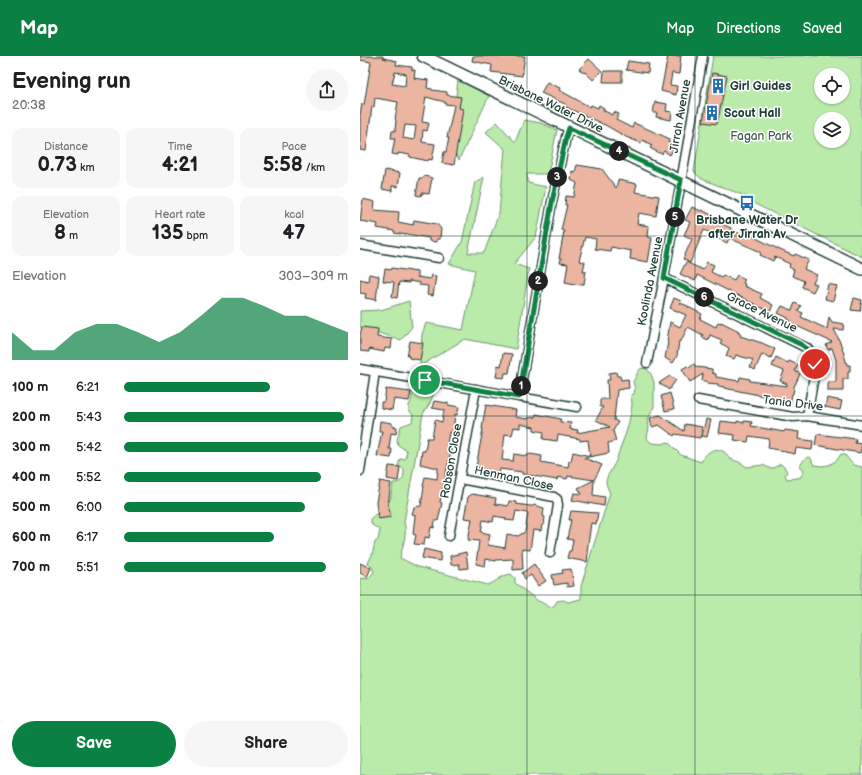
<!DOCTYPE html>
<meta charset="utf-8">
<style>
:root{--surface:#fff;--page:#f6f6f6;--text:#202124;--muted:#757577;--accent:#0b8043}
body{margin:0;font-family:"Balsamiq Sans",sans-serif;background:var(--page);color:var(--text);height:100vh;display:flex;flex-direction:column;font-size:15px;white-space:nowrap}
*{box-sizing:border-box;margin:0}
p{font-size:13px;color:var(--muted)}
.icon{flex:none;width:22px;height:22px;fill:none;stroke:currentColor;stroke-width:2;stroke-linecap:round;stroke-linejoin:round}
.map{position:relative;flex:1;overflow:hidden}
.panel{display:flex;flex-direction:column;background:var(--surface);width:360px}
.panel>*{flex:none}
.controls{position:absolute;left:454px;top:12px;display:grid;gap:8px}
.controls a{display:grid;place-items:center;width:36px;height:36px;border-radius:50%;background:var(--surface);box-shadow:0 1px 3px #0004;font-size:20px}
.pin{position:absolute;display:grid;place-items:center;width:34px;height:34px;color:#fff;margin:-17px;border:2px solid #fff;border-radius:50%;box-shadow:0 1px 4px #0007}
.km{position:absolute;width:20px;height:20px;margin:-10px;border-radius:50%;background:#222;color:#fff;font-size:11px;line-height:20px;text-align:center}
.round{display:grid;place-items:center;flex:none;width:42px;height:42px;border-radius:21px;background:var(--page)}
.summary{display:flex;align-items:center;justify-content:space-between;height:68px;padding:0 12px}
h1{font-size:22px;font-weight:800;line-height:30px}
.figures{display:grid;grid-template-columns:repeat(3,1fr);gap:6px;height:68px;padding:4px 12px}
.figures div{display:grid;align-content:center;border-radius:10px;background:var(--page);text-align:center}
.figures b{font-size:20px;font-weight:800}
.figures small{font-size:11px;font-weight:400}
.figures p{font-size:11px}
.chart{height:112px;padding:8px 12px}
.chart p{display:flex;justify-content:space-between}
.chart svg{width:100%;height:72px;margin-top:4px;fill:var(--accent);opacity:.7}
.button{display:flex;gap:8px;margin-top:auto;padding:8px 12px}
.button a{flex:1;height:46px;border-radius:24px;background:var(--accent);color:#fff;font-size:16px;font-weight:800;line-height:46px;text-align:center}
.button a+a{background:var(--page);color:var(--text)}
ul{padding:0 12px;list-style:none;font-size:13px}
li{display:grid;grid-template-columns:64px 48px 1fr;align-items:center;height:30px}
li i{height:10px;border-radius:5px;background:var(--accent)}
header{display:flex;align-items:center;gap:24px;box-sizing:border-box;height:56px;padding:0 20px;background:var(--accent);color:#fff}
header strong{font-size:19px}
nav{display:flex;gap:22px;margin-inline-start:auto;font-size:14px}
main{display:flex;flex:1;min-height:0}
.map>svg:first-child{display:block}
</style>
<header>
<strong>Map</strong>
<nav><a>Map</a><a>Directions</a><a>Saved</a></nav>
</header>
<main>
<section class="panel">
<div class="summary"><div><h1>Evening run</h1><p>20:38</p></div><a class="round"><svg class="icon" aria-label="share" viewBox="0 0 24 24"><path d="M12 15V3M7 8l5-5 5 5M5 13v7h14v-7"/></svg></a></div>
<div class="figures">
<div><p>Distance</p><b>0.73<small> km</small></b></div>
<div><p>Time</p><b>4:21</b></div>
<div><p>Pace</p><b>5:58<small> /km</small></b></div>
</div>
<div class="figures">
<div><p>Elevation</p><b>8<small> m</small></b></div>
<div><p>Heart rate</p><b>135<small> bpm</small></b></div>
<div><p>kcal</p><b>47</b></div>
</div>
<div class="chart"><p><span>Elevation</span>303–309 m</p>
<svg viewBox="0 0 160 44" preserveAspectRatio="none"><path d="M0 44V27L10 38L20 38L30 27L40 22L50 22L60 27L70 33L80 27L90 17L100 6L110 6L120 11L130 17L140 17L150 22L160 27V44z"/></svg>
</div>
<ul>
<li><b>100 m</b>6:21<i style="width:65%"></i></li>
<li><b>200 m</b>5:43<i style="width:98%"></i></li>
<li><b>300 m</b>5:42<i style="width:100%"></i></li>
<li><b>400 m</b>5:52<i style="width:88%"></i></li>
<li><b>500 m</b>6:00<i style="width:81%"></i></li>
<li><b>600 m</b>6:17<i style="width:67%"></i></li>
<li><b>700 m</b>5:51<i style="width:90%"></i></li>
</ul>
<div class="button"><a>Save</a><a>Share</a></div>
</section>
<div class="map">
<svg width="502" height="719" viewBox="0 0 502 719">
<rect width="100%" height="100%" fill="#fff"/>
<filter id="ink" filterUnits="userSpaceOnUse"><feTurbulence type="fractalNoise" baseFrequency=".025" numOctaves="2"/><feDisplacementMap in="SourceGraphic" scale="8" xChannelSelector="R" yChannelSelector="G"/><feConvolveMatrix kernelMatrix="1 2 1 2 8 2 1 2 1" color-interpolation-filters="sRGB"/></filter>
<g filter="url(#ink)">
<g fill="#baebaa" stroke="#6c946f" fill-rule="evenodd">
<path d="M353 0H502V201L395 148 385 140 342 123 337 119 334 115ZM461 19H483V41H461ZM461 63H483V85H461Z"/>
<polygon points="98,24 129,40 99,104 93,95 95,48"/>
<polygon points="164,64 181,67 197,74 188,118 167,118 168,127 186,131 176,181 154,208 169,213 156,293 105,283 60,310 62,278 66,267 103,274 115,214 89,208 102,186 115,126 124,121 108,197 124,197 139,157 145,93 126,76 137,66 155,86"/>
<polygon points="49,245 52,271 41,284 0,271 0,255 21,254"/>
<path d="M282 312 287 313 291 318 294 326V351L288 363 289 371 287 382 290 386 292 387 302 388 308 386 321 399 341 406C348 392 362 388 370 403L379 406 387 411 403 409 411 413 421 408 425 412 427 416 425 419 427 423 437 422 441 421 444 414 440 410C443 405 445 401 450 401L452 404V406L454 409 462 410 469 409 477 404 481 398 485 399 493 409 502 411V719H0V522L8 523 14 516 12 511 8 507 12 499 15 486 18 484 20 474 12 469 10 463 17 457 30 456 28 448 31 441 33 427C43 427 44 422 44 413L38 410 40 403H45L47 395 38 389 37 384 41 370 52 366 53 359 49 355V349C54 343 50 334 55 327L69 330 75 334 70 347 63 358 44 466C48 478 42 491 40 502L58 511 128 529C136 526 142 519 151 518L155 522V527L178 545 181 546 189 551 194 550 197 545 203 544 208 546 221 543V530L250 437C248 433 246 429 246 425 247 419 255 409 257 402 260 391 265 381 268 370 269 364 272 355 272 348 272 345 271 343 271 339L274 338 275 333 273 326 279 314Z"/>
</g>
<g fill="#ecb5a2" stroke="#1f3d34" fill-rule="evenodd">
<path d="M0 0H23V2L37 5 36 9 52 11V14H55L54 22 68 24 67 32 72 33V34L87 36V39L101 41 99 52 103 53 94 109 82 107 84 96H86L89 82H87L94 49 85 48V46L66 41 62 66 69 67 67 75 63 74 62 86 75 88 72 104 69 103 68 105 50 101V99L38 97V99L32 98 35 82H31L32 75H35L36 64 35 63 38 46 15 42 14 51 12 50 10 66 6 95 0 94V59L2 48 4 49 11 6 0 4ZM35 16 46 18 45 30 32 28ZM45 69 56 70 54 84 43 82Z"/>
<polygon points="113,0 165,0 162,20 131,16 132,9 112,5"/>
<polygon points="308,0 321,0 319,18 312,17 310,29 317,30 316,39 301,35"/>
<polygon points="229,3 242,15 233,24 225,16 224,17 219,13"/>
<polygon points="268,5 289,8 288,17 266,14"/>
<polygon points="244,15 262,15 262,26 243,26"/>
<polygon points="352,17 367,20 357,68 343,66"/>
<polygon points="187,26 200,32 199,34 230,51 231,49 238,52 239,49 244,52 243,54 252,59 254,56 259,58 256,64 272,72 274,67 310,83 308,86 315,90 310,99 304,95 302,98 297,96 290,92 292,89 282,84 281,87 266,81 247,70 210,53 204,50 205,48 181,37"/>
<polygon points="295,46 307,48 306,55 312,56 311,64 296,61 297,57 293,57"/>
<polygon points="217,109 242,113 256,132 258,124 277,128 275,136 299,140 296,160 279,157 277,168 289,170 288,181 292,182 288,206 270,203 271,195 251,191 250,195 235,193 236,183 225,181 219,205 225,206 223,215 226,215 224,228 220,228 220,229 205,226 208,208 200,207 201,203 199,203 204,175 201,174 207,149 205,149 206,140 214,141 217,127 211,124 212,115 215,116"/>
<polygon points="25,114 40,117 38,131 32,130 32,135 22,133"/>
<polygon points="64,120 72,122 69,138 62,137 61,140 56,139 59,122 63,122"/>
<polygon points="3,143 15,146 14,154 39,156 38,166 53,169 54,164 77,168 81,173 80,183 77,183 77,186 69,185 69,182 47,178 47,179 34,177 34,175 17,172 18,168 0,165"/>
<polygon points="332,151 341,155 342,154 361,164 360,167 371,172 371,174 383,179 384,176 420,194 434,200 435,198 449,204 444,213 457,219 453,227 457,228 453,236 442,231 444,225 432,220 434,214 429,211 430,208 415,201 413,205 400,199 401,196 369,182 367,187 355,181 356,179 344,174 330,207 323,203 332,183 324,179 330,166 325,164"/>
<polygon points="326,206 343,214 347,206 354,209 351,216 361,221 363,219 374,224 377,219 385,223 383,227 385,228 384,230 402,238 400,242 413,249 410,256 337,219 335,225 320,218"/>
<polygon points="32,212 57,216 57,221 70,223 71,219 76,220 73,240 67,239 68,230 59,229 60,227 49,225 49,227 39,226 37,242 32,241 34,226 23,225 25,213 31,214"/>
<polygon points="9,218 19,220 16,244 5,242 6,238 0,237 0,223 8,225"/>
<polygon points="468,228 477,230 473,245 465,243"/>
<polygon points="314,242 321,245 320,247 328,250 328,251 342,258 340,263 356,271 358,266 361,267 361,266 379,275 378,277 381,278 380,280 402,287 415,293 411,302 402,298 395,314 390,311 393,304 376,299 374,303 366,300 369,292 360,287 362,284 350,279 348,284 342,281 343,279 328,271 321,285 319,285 317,300 313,307 305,302 308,286 307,285 310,266 320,271 326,259 310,252"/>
<polygon points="494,242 502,244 500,255 491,254"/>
<polygon points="435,247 441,250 438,255 443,257 441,261 467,273 469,261 472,266 484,268 483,274 474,273 482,291 487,309 490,309 490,316 488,316 488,323 483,323 483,335 468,335 468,326 476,326 476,304 472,292 468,294 466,289 472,286 430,267 431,265 428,263 428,262 418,257 422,250 432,254"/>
<polygon points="2,271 18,273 17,281 32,283 31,293 25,292 24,296 9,293 9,296 0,295 0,279"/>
<polygon points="50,285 63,287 60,304 49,302 49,300 47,300"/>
<polygon points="143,297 152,298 149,317 145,317 144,322 136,321 138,309 141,310"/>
<polygon points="416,301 428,307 429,305 438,309 435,315 440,318 434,331 433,338 432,338 430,348 413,345 414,342 364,332 364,331 358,330 358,328 347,327 347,325 342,325 343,318 330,326 322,313 327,310 329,312 334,308 336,311 352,313 352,317 356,318 356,321 379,325 380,321 390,323 390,325 427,330 427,328 420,325 424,315 412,310"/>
<path d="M256 316 257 320H260L261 324 268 323 269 332 257 334 254 364 258 366 253 375 256 385 248 387 249 397 224 402 242 409 234 424 233 439 245 441 244 450 212 444 214 437 222 438 218 432 234 424 208 420 207 423 198 421 197 424 162 418V416L140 413 139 418 116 411 123 373H122L123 365 126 349 156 354 155 361 168 363V362L175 361 176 358 201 363 200 366 211 367 210 373 218 374 217 377 250 371 236 364 243 351H240V343H248L247 324H250L249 317ZM160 368 174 371V374L184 376 183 383 197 385 198 379 220 383V385L228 384 230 400 213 396 211 405H209L208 411 181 406 182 400 170 398 166 400 154 398 153 405 142 404 145 378 152 379 154 371 160 372Z"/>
<polygon points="310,320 316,324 309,334 299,327"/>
<polygon points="26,333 51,336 49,345 34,343 32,354 21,352 21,346 24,346"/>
<polygon points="310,337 314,353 305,355 301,340"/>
<polygon points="467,342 482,345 480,354 465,351"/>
<polygon points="74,345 88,347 88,349 99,351 97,359 95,358 93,377 89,376 87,389 92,390 80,446 82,447 78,465 75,465 74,472 71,471 69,482 65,481 64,489 54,488 56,479 53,478 55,459 52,458 54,451 61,450 64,430 63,430 65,421 77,423 78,412 60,408 62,395 65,395 67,382 72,382 75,364 82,366 84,354 72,352"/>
<polygon points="300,359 324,375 325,368 342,371 340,382 315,378 314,380 299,369 292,371 290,362"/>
<polygon points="346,363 351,364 347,381 342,380"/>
<polygon points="20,365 32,367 32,370 37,371 36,378 31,377 29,393 32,393 31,402 17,400 22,375 19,375"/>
<polygon points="361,365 377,367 377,365 384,367 384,365 392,366 391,370 424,376 425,374 439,376 438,383 453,385 452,394 436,392 435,398 425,396 425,395 408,392 409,383 389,380 388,386 374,384 375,379 359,377"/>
<polygon points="457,378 496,383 495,387 502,388 500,397 455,389"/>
<polygon points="29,410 40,411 38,425 27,423"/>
<polygon points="20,425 31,427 28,449 31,461 18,463 16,446"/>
<path d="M112 438 136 442 135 448 148 450 149 445 156 446V448L170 450H173L174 449 184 452 183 460 185 461 184 469H182L181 475 173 474 170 494 162 493 163 513 153 514V503L136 504V505L126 503 125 510 116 508 119 485 108 484 112 463 104 462 108 441ZM156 455 168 457 165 476 158 480 147 478 145 492 128 489 130 478 121 476 123 464 133 466 134 460 146 462 145 464 154 465Z"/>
<polygon points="211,455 238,457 236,468 231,467 227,496 228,497 227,506 207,502 209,495 211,495 213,484 207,483 211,464 209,464"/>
<polygon points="64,493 81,497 80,505 62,502"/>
<polygon points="106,496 108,512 100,513 99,508 91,509 90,500"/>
<polygon points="0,507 11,512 7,521 0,517"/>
<polygon points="174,508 186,525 178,530 171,519 165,523 162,517"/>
<polygon points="211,513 214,530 207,531 207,527 194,529 192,519 203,517 202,514"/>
</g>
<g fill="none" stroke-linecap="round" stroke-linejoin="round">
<defs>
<g id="minor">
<polyline points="0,189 79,202"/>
<polyline points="304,222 447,292 454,303 455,314 447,360"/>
<polyline points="287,307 304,222 343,0"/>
<polyline points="0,313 217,351"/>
<polyline points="159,341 192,146 206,81 209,72"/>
<polyline points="338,344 433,361 447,360 502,369"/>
<polyline points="0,415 15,316"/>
<polyline points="100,423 194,441 197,443 198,449 190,497"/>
<polyline points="89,480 116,333"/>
</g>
<polyline id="secondary" points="63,0 502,213"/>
</defs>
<use href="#minor" stroke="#1f3d34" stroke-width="11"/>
<use href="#secondary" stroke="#1f3d34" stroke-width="14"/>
<use href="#minor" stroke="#fff" stroke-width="8"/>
<use href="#secondary" stroke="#fff" stroke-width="11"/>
</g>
</g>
<g fill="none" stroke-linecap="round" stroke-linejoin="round" filter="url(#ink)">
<defs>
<path id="route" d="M65 324 159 341 192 146 206 81 209 72 321 124 304 222 442 289C450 294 454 299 455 308"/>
</defs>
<use href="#route" stroke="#fff" stroke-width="8"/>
<use href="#route" stroke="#0b8043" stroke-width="5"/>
</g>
<path fill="none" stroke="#1f3d34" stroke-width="1" stroke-opacity="0.55" d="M167 0V719M335 0V719M0 180H502M0 360H502M0 539H502"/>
<defs>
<symbol id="building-bare" viewBox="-9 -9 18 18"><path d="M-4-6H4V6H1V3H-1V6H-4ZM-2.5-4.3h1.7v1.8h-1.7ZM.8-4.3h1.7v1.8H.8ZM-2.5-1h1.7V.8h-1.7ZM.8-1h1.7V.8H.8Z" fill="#1f6fb2" stroke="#fff" stroke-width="2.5" paint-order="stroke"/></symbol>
<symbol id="bus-bare" viewBox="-9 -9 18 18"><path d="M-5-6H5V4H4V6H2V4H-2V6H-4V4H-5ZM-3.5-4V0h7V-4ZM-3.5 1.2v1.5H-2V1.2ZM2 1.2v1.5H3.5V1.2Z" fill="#1f6fb2" stroke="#fff" stroke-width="2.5" paint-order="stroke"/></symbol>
</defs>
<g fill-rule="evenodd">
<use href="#building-bare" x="347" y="19" width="22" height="22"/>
<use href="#building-bare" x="341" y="46" width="22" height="22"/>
<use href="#bus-bare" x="376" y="136" width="22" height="22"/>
</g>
<g text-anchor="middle" stroke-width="3" stroke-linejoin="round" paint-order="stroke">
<g font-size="12" font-weight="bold" fill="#1f3d34" stroke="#fff" text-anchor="start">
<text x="370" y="34">Girl Guides</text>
<text x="364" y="61">Scout Hall</text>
<text x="387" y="168" text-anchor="middle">Brisbane Water Dr<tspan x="387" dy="14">after Jirrah Av</tspan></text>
</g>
<g font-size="12" fill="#1f3d34" stroke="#fff">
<text transform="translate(191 48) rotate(26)" y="4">Brisbane Water Drive</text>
<text transform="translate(320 60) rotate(-80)" y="4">Jirrah Avenue</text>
<text transform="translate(290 225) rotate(-79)" y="4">Koolinda Avenue</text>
<text transform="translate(402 256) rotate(26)" y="4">Grace Avenue</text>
<text transform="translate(433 347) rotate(7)" y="4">Tania Drive</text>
<text transform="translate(91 405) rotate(-80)" y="4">Robson Close</text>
<text transform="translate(154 422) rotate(12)" y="4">Henman Close</text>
</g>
<g font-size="12" fill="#3e604c" stroke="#fff">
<text x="401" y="84">Fagan Park</text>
</g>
</g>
</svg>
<div class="controls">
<a><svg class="icon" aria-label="locate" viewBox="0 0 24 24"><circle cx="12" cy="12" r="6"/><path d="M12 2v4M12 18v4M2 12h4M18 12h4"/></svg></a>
<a><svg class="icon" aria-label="layers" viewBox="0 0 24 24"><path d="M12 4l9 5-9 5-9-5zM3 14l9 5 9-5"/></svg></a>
</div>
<div class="pin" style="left:65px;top:324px;background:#1e9e55"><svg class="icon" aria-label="arrive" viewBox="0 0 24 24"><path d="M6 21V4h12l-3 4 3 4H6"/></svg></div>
<div class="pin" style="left:455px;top:308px;background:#d93025"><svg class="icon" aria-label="check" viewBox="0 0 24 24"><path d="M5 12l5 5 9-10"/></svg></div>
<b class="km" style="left:161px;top:330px">1</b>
<b class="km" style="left:178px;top:225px">2</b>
<b class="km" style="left:197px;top:121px">3</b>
<b class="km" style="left:259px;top:95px">4</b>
<b class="km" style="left:315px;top:161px">5</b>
<b class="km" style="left:344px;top:241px">6</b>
</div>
</main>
